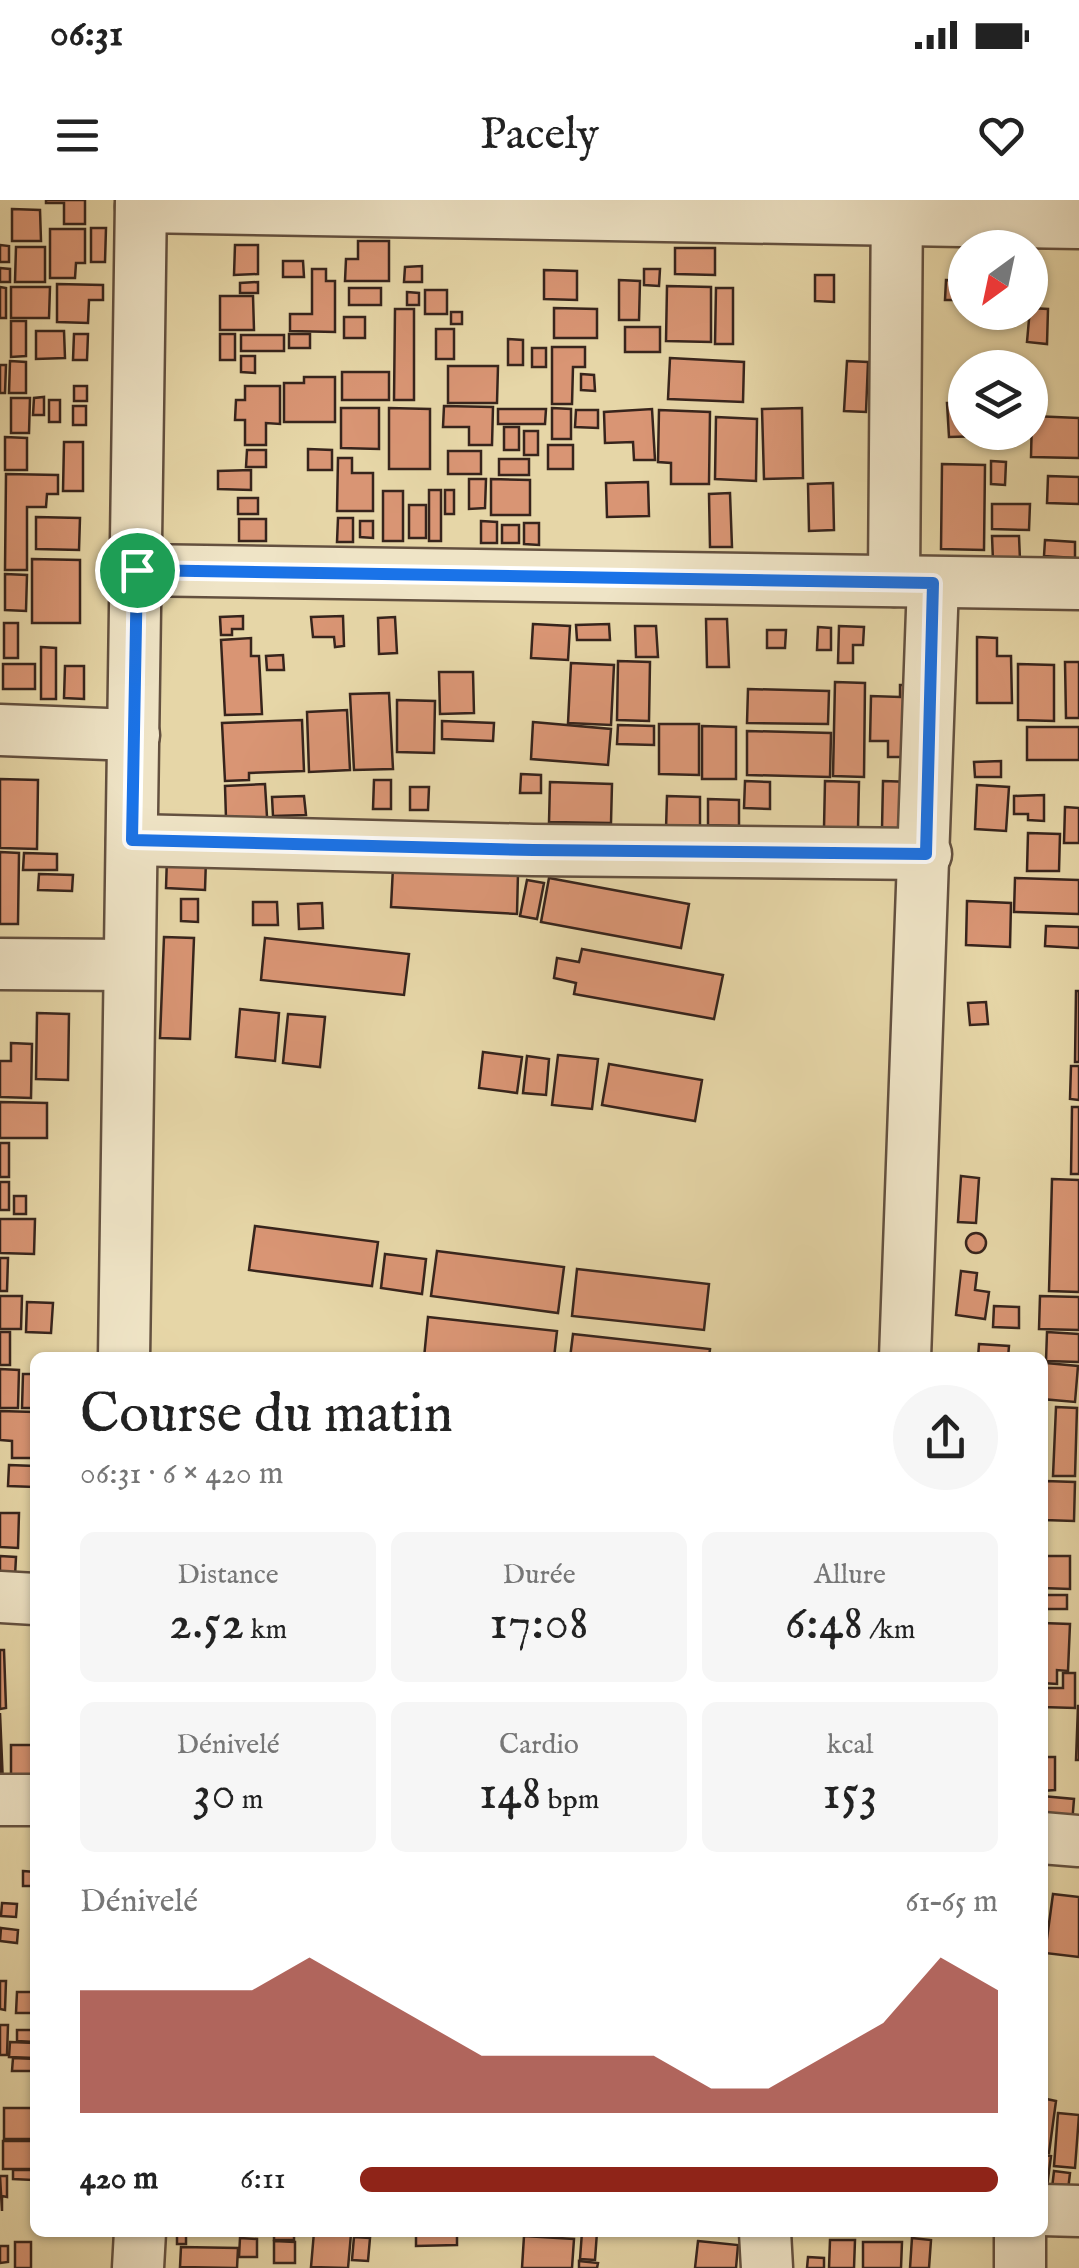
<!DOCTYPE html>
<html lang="fr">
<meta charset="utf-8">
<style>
:root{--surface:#fff;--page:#f6f6f6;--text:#222;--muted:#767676;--accent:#8f2418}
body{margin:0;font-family:"IM FELL English",serif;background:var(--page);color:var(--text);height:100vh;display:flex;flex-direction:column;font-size:38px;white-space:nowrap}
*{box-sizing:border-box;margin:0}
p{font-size:32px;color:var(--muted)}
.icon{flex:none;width:55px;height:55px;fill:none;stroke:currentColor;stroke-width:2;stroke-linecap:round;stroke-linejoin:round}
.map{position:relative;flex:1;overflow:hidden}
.drawer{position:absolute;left:30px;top:1152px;width:1018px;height:885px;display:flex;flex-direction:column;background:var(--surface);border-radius:15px;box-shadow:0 2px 8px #0004}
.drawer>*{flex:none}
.needle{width:65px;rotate:213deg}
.buttons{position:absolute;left:948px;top:30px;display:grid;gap:20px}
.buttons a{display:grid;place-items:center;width:100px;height:100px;border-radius:50%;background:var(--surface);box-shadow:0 2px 8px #0004;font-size:50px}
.pin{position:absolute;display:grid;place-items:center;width:85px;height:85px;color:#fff;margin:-42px;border:5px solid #fff;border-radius:50%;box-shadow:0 2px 10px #0007}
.round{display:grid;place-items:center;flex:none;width:105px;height:105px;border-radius:52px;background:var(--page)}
.summary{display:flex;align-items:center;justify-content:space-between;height:170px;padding:0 50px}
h1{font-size:55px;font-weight:600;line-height:75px}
.stats{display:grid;grid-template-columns:repeat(3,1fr);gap:15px;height:170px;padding:10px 50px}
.stats div{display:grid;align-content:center;border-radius:15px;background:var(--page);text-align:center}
.stats b{font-size:50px;font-weight:600}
.stats small{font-size:28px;font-weight:400}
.stats p{font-size:28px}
.chart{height:280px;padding:20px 50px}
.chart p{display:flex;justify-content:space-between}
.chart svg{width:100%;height:180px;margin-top:10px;fill:var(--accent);opacity:.7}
ul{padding:0 50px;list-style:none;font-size:32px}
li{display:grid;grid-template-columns:160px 120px 1fr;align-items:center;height:75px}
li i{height:25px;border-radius:12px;background:var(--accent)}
.status{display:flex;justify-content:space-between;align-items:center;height:70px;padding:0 50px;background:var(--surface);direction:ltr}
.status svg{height:28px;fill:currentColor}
header{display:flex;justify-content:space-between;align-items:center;height:130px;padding:0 50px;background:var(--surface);font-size:45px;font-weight:600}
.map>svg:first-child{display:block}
</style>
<div class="status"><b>06:31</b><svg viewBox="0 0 49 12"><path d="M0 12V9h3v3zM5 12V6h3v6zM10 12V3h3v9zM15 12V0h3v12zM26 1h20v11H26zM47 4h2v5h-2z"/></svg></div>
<header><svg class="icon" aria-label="menu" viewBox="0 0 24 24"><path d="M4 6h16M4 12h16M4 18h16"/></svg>Pacely<svg class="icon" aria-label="heart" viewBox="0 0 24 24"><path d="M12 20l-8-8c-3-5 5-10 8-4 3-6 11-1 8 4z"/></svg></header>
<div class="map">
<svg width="1079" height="2068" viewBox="0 0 1079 2068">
<rect width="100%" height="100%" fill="#e6d6a7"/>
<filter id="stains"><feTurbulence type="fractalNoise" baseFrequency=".002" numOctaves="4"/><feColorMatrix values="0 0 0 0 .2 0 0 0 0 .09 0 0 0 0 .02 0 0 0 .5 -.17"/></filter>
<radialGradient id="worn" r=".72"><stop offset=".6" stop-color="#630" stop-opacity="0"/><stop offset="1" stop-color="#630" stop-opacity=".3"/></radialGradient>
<g fill="#d99574" stroke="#37241c" stroke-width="2.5">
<polygon points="46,0 85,0 85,24 64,24 64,3 46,3"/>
<polygon points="12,9 40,10 41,41 12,41"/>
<polygon points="91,28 106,28 105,62 91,62"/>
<polygon points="50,29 85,29 85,63 76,63 75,78 50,78"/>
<polygon points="358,41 389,41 389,81 345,81 346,59 358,59"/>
<polygon points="0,45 9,46 9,62 0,62"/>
<polygon points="235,45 258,45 258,74 234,75"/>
<polygon points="16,47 45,47 45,82 15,82"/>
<polygon points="675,48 715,48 715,75 675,74"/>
<polygon points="283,61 303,61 304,77 283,77"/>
<polygon points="422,66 422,82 404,82 405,67"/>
<polygon points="0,68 10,69 10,82 0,82"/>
<polygon points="312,69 326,69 326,81 335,81 335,132 290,131 290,114 312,114"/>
<polygon points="644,69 660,69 659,86 644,85"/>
<polygon points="544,70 577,71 577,100 544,99"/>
<polygon points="815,75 834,75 834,102 815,101"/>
<polygon points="619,80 640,81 639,120 619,120"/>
<polygon points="946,80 965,81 965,100 945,100"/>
<polygon points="258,82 258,93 240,93 240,83"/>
<polygon points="57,84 103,85 103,100 89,100 88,123 57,122"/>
<polygon points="667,86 711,87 711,142 666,141"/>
<polygon points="0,87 6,88 6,118 0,118"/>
<polygon points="11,87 50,87 49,118 11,118"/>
<rect x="349" y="88" width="32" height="17"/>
<polygon points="716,88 733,88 733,144 715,144"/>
<rect x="425" y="90" width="22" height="24"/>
<polygon points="407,92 419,93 419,105 407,105"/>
<polygon points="220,96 253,96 254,130 220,130"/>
<polygon points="554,108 597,109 597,138 554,138"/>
<polygon points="1030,108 1048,109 1047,144 1027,142"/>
<polygon points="395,109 414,109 414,200 394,200"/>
<rect x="451" y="112" width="11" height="12"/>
<rect x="344" y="117" width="21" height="21"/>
<polygon points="11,121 26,121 26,156 11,157"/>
<rect x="625" y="127" width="35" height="25"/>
<rect x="436" y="129" width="18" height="30"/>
<polygon points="36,131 64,131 65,158 36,159"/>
<polygon points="74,134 88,134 87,160 73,160"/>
<rect x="220" y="134" width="15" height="26"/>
<rect x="289" y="134" width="21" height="14"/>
<rect x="241" y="135" width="43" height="16"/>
<polygon points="508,139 523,140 523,165 508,165"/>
<polygon points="552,147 585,147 585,167 573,167 572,204 552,204"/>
<rect x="532" y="148" width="14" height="19"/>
<polygon points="241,156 255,156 255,173 241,172"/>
<polygon points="670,158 744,162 743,202 668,199"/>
<polygon points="10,161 26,162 26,193 9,193"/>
<polygon points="847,161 868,162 866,212 844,211"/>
<polygon points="0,165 6,165 5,193 0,193"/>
<polygon points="448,166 498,166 497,203 448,203"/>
<rect x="342" y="172" width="47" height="28"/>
<polygon points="581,174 594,175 595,191 581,190"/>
<polygon points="304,177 335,177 335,222 284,222 284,183 304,183"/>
<rect x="74" y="186" width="13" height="15"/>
<polygon points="245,186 280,186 280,224 266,223 266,245 245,245 245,220 235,220 236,200 245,200"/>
<polygon points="44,197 44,215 33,215 34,198"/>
<polygon points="11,198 30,198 29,233 11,233"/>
<rect x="49" y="200" width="11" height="22"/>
<polygon points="947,203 965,203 965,232 986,232 986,236 949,237"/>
<rect x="73" y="206" width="13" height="19"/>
<polygon points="444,206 493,207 492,245 469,245 469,227 443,227"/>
<polygon points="341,208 379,208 379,249 341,248"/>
<polygon points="389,208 430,209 430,269 389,269"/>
<polygon points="552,208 571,209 571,239 552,239"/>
<polygon points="802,208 803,278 764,279 762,209"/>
<polygon points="498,209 546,209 545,224 498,224"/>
<polygon points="652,209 655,260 634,260 633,242 605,243 604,212"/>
<polygon points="576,210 598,210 598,228 575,227"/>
<polygon points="659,210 710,212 709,284 671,284 671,263 658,262"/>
<polygon points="1032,216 1079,218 1079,258 1031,257"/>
<polygon points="716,217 757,219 756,281 715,279"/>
<rect x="504" y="227" width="15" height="23"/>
<rect x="524" y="231" width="14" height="24"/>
<polygon points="5,237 27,238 27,270 5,270"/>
<polygon points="64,242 83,242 83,291 63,291"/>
<rect x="548" y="245" width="25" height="24"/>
<polygon points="308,249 332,250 332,270 308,270"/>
<polygon points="247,250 266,250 266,267 246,267"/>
<rect x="448" y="251" width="33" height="23"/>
<polygon points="338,258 352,258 352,273 373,273 373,311 337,311"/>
<rect x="499" y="259" width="30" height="16"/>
<polygon points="991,261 1006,262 1005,285 991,284"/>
<polygon points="942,264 985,265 984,350 941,349"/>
<polygon points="251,270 251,290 218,289 218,271"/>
<polygon points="6,274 58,275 58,294 47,294 46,307 27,307 27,370 5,370"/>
<polygon points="1048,276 1079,277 1079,304 1047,303"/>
<polygon points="469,279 486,279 485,308 469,309"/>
<polygon points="491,279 530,280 530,315 491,315"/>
<polygon points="648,282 649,316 607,317 606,283"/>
<polygon points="833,283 834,330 809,331 808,284"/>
<rect x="429" y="290" width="12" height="51"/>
<rect x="445" y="290" width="9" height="24"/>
<rect x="383" y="291" width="20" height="50"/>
<polygon points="730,293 732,347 710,347 709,294"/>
<rect x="238" y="298" width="20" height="16"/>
<polygon points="992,304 1030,304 1029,330 992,329"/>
<rect x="409" y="305" width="17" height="33"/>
<polygon points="36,317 80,318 79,350 36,349"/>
<polygon points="338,318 353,318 353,342 337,342"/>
<rect x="239" y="319" width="27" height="22"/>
<polygon points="360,321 373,321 373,338 360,337"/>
<polygon points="481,321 497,322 497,343 481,343"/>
<polygon points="524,323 539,323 539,345 524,344"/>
<rect x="502" y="325" width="17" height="18"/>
<polygon points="992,336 1019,336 1020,360 993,361"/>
<polygon points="1045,340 1075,342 1075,358 1044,356"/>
<polygon points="32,359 80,360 80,423 32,423"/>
<polygon points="5,374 27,375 26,411 5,410"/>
<polygon points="243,416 243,429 232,429 232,435 221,435 220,417"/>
<polygon points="343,416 344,446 335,447 334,437 313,437 311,417"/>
<polygon points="395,417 397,453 379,454 378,418"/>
<polygon points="706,419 727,419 729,467 707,467"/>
<rect x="4" y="423" width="14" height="35"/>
<polygon points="533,424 570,426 568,460 531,458"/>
<polygon points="609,424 610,440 577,440 576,425"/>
<polygon points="635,426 656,426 658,457 636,457"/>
<polygon points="839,426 864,427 863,445 853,445 853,463 838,463"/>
<polygon points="818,427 831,428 831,450 817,450"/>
<polygon points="767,430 786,430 785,448 767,448"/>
<polygon points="977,437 997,438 997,456 1011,456 1012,503 977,503"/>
<polygon points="251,438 251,456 259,456 262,514 225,515 221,440"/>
<polygon points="41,447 56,448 56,499 41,499"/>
<polygon points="283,455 284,470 267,470 266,456"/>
<polygon points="618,461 650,462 649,521 617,520"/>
<polygon points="1065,462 1079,462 1079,518 1066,518"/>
<polygon points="571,463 614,465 611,525 568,523"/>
<rect x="3" y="464" width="32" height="25"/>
<polygon points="1018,464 1054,465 1054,521 1018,520"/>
<polygon points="65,466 84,466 84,499 64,498"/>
<polygon points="439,472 473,472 474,513 440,514"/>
<polygon points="835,482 865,483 864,577 833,576"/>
<polygon points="900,485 922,485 921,557 888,557 888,541 870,541 871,496 900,497"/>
<polygon points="748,489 829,491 828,524 747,523"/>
<polygon points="389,493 393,569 354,570 350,494"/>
<polygon points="397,500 435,501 434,553 397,552"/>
<polygon points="347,510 350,570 309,572 307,512"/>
<polygon points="302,520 304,571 249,573 249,580 225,581 222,523"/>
<polygon points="442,521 494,523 493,541 442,539"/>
<polygon points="533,522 611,529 608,565 531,559"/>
<polygon points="659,524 699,524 699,575 659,574"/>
<polygon points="618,525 654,526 654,545 617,544"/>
<polygon points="702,526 736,527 736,579 702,579"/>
<rect x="1027" y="527" width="52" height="33"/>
<polygon points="747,531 831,533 830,577 747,575"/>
<polygon points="1001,561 1001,577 975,577 974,562"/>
<polygon points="521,574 541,575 541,593 520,593"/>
<polygon points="0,579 38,580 37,649 0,648"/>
<polygon points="374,580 391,580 391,609 373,609"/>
<polygon points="745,581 770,582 770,609 744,608"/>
<polygon points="825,581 859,582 858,629 824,628"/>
<polygon points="883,581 912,582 911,630 882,629"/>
<polygon points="550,582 612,584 611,623 549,622"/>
<polygon points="265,584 267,617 226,619 225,586"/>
<polygon points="977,585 1009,587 1006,631 975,629"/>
<polygon points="410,587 429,587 428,610 410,610"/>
<polygon points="1044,595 1044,621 1028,620 1028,614 1014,614 1014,596"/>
<polygon points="304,596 306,615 273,616 272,597"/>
<polygon points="667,596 700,597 700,630 666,629"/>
<polygon points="708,599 739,600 739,626 708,625"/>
<polygon points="1065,607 1079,608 1079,643 1064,643"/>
<polygon points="1028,633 1060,634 1059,671 1027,671"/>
<polygon points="0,652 19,653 18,724 0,724"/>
<polygon points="24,653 57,654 57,670 23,670"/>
<polygon points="167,657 206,659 205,690 166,688"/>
<polygon points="393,667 518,673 517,714 391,707"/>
<polygon points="39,674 73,675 72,691 38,690"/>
<polygon points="549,678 689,704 681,748 541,722"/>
<polygon points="1015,678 1079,680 1079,714 1014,712"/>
<polygon points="527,680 544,683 537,719 520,716"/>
<polygon points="181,699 198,699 198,722 181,721"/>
<polygon points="967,701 1011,703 1010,747 966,745"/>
<polygon points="253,702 277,702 278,725 253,725"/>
<polygon points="322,703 323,728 299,729 298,704"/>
<polygon points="1046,726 1079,727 1079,748 1045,746"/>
<polygon points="164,737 194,738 190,839 160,838"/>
<polygon points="265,738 409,754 404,795 261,780"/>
<polygon points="582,749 723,775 714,819 574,794 576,783 554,778 557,758 579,762"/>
<polygon points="1076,791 1079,791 1079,862 1075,862"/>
<polygon points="986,802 988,824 970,825 968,803"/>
<polygon points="240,809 279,813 275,861 236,857"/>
<polygon points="37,813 69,814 68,880 36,879"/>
<polygon points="288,814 325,817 320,867 283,863"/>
<polygon points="11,843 32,844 31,898 0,897 0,861 11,861"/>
<polygon points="483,852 522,857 517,893 479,888"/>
<polygon points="558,855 598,859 592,909 552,905"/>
<polygon points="527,856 549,859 546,895 523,893"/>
<polygon points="609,864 702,880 695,921 602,905"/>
<polygon points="1071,866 1079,866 1079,900 1070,899"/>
<polygon points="0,902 47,903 47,938 0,938"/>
<polygon points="1072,907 1079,907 1079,974 1071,974"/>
<rect x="0" y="943" width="9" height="34"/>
<polygon points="961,976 979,978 976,1023 958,1022"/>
<polygon points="1052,979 1079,980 1079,1092 1049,1091"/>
<rect x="0" y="982" width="9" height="28"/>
<rect x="14" y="996" width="12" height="18"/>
<polygon points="0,1019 35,1019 34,1054 0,1053"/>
<polygon points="255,1026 378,1042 372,1086 249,1070"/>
<circle cx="976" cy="1043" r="10"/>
<polygon points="437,1051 564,1067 558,1113 431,1096"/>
<polygon points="385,1054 426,1059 422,1094 381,1088"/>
<polygon points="0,1058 8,1058 7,1091 0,1091"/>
<polygon points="577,1069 709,1084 704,1130 572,1116"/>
<polygon points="961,1071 977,1073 975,1090 989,1092 985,1119 956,1115"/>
<polygon points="0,1096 22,1096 21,1129 0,1129"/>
<polygon points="1040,1096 1079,1097 1079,1130 1039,1129"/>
<polygon points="27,1102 53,1103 51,1133 26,1132"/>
<polygon points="994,1106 1019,1107 1019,1128 993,1127"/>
<polygon points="428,1117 557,1131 554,1158 424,1158"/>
<rect x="0" y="1132" width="10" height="33"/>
<polygon points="1047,1132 1079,1134 1079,1162 1046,1161"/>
<polygon points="573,1134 710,1149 709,1158 570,1158"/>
<polygon points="979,1144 1009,1146 1008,1158 978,1158"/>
<polygon points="1046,1163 1078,1166 1075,1202 1042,1199"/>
<polygon points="0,1169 19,1170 18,1208 0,1208"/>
<polygon points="23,1174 35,1174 35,1208 22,1208"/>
<polygon points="1056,1207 1077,1208 1075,1276 1053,1276"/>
<polygon points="0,1211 35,1212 35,1258 12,1258 12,1241 0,1240"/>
<polygon points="9,1265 35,1266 35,1287 8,1286"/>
<polygon points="1045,1281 1075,1282 1074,1321 1044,1320"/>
<polygon points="0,1313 19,1313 18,1348 0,1347"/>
<polygon points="0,1356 16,1357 15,1376 0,1376"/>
<polygon points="1042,1356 1070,1356 1070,1389 1042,1388"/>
<rect x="1042" y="1395" width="25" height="14"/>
<polygon points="1042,1423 1070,1424 1068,1471 1057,1470 1057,1484 1042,1483"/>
<polygon points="0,1450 4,1450 6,1508 0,1509"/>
<polygon points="1063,1473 1075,1473 1075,1508 1042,1507 1042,1488 1063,1488"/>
<polygon points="1078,1506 1079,1506 1079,1560 1076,1560"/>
<polygon points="0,1513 3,1584 0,1584"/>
<polygon points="11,1545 35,1545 35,1588 11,1587"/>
<polygon points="1042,1557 1055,1557 1055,1590 1042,1591"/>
<polygon points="1042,1596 1074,1599 1072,1624 1042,1620"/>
<polygon points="23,1671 35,1672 35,1686 23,1686"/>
<polygon points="1053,1694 1079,1697 1079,1757 1045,1753"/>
<polygon points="2,1703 17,1704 16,1717 1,1716"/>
<polygon points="1,1728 18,1730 17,1743 0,1741"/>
<polygon points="0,1781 6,1781 5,1810 0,1809"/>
<polygon points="17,1792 35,1792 35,1813 16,1813"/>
<polygon points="0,1825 8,1825 7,1855 0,1855"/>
<polygon points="17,1830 35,1830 35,1842 17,1841"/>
<polygon points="10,1842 35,1843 35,1858 9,1857"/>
<polygon points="13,1858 35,1859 35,1871 12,1871"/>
<polygon points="1042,1898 1056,1901 1049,1953 1042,1952"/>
<rect x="4" y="1908" width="31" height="31"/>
<polygon points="1058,1913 1079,1915 1075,1968 1054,1966"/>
<rect x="3" y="1941" width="29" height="28"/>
<polygon points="1042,1955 1051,1956 1045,2002 1042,2002"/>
<polygon points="13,1970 33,1970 33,1980 13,1979"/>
<polygon points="1054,1971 1070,1973 1067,1999 1051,1997"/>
<polygon points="0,1976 7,1976 7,1997 2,1996 2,2011"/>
<rect x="177" y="2032" width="9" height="12"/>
<rect x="274" y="2032" width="20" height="8"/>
<polygon points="314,2032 351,2034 348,2068 311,2067"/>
<polygon points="416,2032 457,2032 457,2045 416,2046"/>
<polygon points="582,2032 597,2032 595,2060 580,2059"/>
<polygon points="524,2036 574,2039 572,2068 522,2068"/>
<polygon points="354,2037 370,2038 368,2061 352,2060"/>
<polygon points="240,2038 257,2039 257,2057 239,2057"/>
<polygon points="912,2038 931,2040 929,2068 910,2068"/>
<polygon points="830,2040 855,2040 854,2068 829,2068"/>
<polygon points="274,2041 295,2042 295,2063 274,2063"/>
<polygon points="698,2041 738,2045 736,2068 695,2068"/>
<rect x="15" y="2042" width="16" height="26"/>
<polygon points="863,2042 902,2042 901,2068 863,2068"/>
<polygon points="0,2046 8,2046 8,2062 0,2063"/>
<polygon points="181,2047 238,2048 237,2068 180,2067"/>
<polygon points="808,2057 824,2058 824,2068 807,2068"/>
<polygon points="579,2061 598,2063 597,2068 579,2068"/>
</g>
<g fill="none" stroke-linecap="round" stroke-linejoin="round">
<defs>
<g id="minor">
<polyline points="141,7 1079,23"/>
<polyline points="137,370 1079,384"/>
<polyline points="894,381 897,0"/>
<polyline points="0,530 134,535"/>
<polyline points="132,640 533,650 926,654"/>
<polyline points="0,764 129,765"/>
<polyline points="124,1158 141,0"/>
<polyline points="905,1158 933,383"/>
<polyline points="0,1397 35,1399"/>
<polyline points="0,1600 35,1600"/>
<polyline points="1042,1638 1079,1641"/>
<polyline points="1042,2010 1079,2011"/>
<polyline points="765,2032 767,2068"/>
<polyline points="138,2068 140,2032"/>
<polyline points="1020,2068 1020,2032"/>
</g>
</defs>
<use href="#minor" stroke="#63503f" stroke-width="55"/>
<use href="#minor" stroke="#efe4c6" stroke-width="50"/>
</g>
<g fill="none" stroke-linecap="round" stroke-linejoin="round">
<defs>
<polygon id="route" points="137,370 933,383 926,654 533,650 132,640"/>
</defs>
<use href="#route" stroke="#fff" stroke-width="20"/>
<use href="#route" stroke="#1a73e8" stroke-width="12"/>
</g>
<rect width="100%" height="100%" filter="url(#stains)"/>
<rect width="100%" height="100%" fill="url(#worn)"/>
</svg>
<div class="buttons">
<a><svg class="needle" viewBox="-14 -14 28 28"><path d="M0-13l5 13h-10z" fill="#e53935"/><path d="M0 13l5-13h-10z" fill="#767676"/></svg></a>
<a><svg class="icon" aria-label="layers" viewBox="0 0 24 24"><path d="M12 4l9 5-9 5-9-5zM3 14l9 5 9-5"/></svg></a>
</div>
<div class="pin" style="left:137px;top:370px;background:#1e9e55"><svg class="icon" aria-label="arrive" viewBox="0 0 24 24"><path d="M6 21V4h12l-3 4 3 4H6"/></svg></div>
<section class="drawer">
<div class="summary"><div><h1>Course du matin</h1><p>06:31 · 6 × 420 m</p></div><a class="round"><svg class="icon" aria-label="share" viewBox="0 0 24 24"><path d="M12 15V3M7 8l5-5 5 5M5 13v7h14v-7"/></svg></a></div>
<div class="stats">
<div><p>Distance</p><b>2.52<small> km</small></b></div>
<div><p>Durée</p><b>17:08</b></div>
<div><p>Allure</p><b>6:48<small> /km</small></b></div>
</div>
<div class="stats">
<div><p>Dénivelé</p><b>30<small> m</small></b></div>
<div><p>Cardio</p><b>148<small> bpm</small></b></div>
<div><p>kcal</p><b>153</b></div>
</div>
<div class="chart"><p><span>Dénivelé</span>61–65 m</p>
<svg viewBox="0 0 160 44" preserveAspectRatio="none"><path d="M0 44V14L10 14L20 14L30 14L40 6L50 14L60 22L70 30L80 30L90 30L100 30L110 38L120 38L130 30L140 22L150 6L160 14V44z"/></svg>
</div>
<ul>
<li><b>420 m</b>6:11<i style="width:100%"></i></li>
</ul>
</section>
</div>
